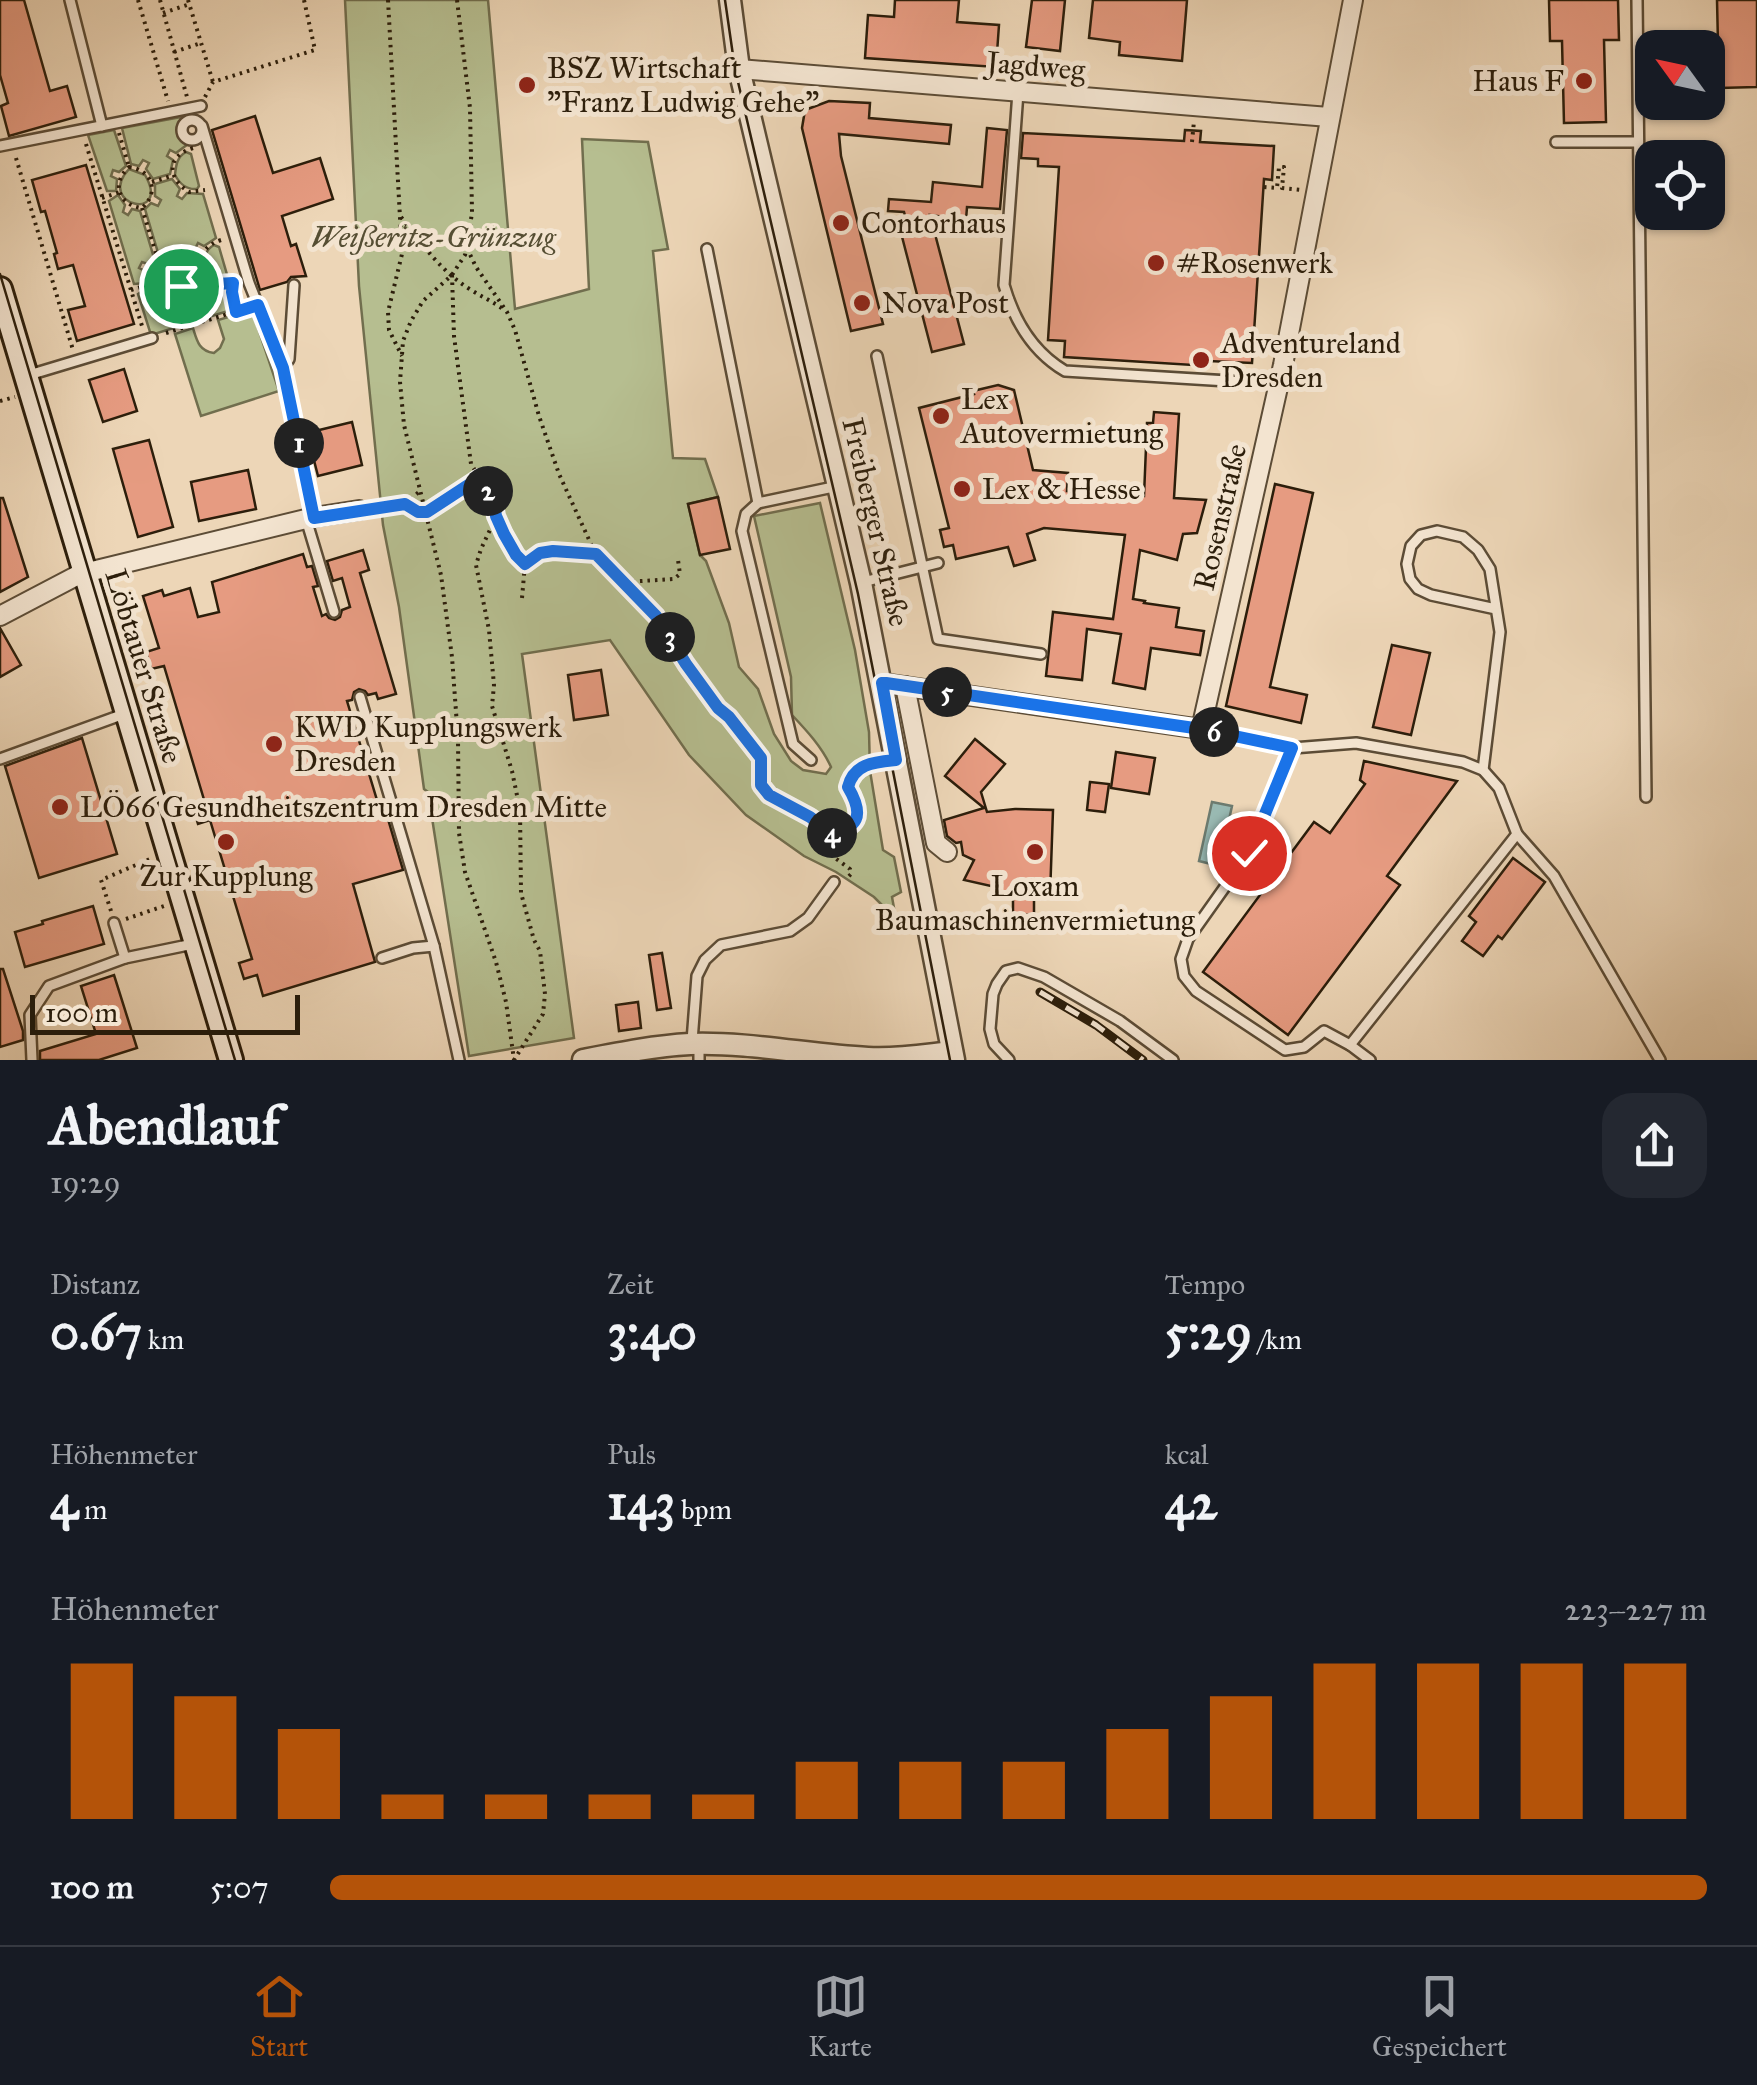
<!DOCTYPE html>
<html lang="de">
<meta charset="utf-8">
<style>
:root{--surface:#171b24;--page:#242831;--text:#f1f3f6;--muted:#9ea1a6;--line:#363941;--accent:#b45309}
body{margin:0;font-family:"IM FELL Great Primer",serif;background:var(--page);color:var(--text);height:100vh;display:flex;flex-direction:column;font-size:38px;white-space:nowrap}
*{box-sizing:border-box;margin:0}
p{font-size:32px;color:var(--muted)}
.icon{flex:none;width:55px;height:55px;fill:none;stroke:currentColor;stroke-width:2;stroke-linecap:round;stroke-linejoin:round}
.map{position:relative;height:1060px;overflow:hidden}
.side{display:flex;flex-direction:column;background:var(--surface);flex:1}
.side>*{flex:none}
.needle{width:65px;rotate:303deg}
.controls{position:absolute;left:1635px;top:30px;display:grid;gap:20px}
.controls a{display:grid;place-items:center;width:90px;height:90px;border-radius:20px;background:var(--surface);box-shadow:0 2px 8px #0004;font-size:50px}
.scale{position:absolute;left:30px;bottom:25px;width:270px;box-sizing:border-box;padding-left:10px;border:5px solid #2c1e0b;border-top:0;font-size:28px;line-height:35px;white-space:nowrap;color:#2c1e0b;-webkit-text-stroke:8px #f3e4d0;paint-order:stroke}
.pin{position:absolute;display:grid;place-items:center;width:85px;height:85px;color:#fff;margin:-42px;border:5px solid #fff;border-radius:50%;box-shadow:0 2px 10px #0007}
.km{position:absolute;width:50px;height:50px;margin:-25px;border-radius:50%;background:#222;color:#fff;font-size:28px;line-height:50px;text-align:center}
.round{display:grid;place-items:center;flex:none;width:105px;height:105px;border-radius:30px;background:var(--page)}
.head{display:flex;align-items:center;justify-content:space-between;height:170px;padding:0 50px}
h1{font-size:55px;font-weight:700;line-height:75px}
.metrics{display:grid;grid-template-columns:repeat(3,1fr);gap:15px;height:170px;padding:10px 50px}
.metrics div{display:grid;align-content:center}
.metrics b{font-size:50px;font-weight:700}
.metrics small{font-size:28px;font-weight:400}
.metrics p{font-size:28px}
.chart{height:280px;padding:20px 50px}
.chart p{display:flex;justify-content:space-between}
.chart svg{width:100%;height:180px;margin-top:10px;stroke:var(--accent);stroke-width:6}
ul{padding:0 50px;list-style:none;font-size:32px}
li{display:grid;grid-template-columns:160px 120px 1fr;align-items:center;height:75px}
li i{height:25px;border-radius:12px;background:var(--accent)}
.menu{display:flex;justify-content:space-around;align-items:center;height:140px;border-top:2px solid var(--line);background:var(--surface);font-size:28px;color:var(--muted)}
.menu a{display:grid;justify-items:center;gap:5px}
.menu .selected{color:var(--accent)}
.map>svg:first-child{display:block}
</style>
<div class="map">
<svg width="1757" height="1060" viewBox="0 0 1757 1060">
<rect width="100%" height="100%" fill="#edd6b7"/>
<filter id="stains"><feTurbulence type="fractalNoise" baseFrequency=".002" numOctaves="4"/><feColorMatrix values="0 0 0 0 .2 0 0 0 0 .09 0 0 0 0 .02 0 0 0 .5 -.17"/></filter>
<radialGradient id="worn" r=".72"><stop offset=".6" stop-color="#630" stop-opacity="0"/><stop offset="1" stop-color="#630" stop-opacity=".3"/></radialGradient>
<g fill="#b6be90" stroke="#716e4e" stroke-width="2.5">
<path d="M345 0H488L515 309 589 289 582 139 648 142 668 249 653 251 673 458 705 459 718 497 688 504 700 555 706 561 729 623 739 667 758 689 774 734 791 761 803 770 826 774 831 767C822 747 807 731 792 715L791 677 754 516 820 503 855 650 869 732 870 771 883 850 894 857 901 892 892 897 896 919 874 897 836 872 804 856 746 815 689 755 610 640 522 654 574 1038 469 1056 428 792 424 789 399 607 383 525 359 286Z"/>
<polygon points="181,117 178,134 188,144 176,153 170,150 167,156 173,160 170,174 153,179 146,169 149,163 143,160 139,166 131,164 122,128"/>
<polygon points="114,130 126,166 119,172 113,170 111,176 117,179 116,191 107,191 88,135"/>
<path d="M186 152 191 154 199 186 197 189C186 190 180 184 175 175 176 165 177 157 186 152Z"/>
<path d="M129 169 145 175C172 222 95 206 129 169Z"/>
<polygon points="172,179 180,189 177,196 182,199 187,193 203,194 216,238 204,246 198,243 195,249 201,253 199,267 182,272 174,262 177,255 172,252 168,258 159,256 145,209 151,203 158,206 161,200 155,196 155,184"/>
<polygon points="118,195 125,205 123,212 128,215 132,209 140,211 154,258 148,264 142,262 139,268 145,271 145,283 134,284 109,201"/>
<path d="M214 245 219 247 228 278 225 282C214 282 208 277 203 268 204 258 205 250 214 245Z"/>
<path d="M158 262 173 267 178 280 176 292 169 298C150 295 144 276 158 262Z"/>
<polygon points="199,272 209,282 205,288 211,292 215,287 227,288 229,304 228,311 183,325 174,302 180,297 186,299 189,293 183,290 183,277"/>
<polygon points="146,289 154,299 150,305 156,309 160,303 169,304 174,328 151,335 138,294"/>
<path d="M252 310 279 391 201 416 175 334 193 328C197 341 199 351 214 353L220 348 224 339 218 320Z"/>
</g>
<polygon fill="#99b9b2" stroke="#6d7b6f" stroke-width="2.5" points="1212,802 1232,806 1219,866 1199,861"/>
<g fill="#e69b81" stroke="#2c1e0b" stroke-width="2.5">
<polygon points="0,0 24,0 50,91 67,86 76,117 9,136 1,106 8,103 0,75"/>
<polygon points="895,0 959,0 957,22 999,25 996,67 865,58 868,15 894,17"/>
<polygon points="1032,0 1065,0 1060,51 1026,47"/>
<polygon points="1093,0 1187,0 1182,61 1119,55 1120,42 1089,38"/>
<polygon points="1549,0 1618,0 1619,40 1604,40 1606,122 1564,123 1562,41 1550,41"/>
<polygon points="1717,0 1757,0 1757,87 1719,88"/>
<polygon points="829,101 870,103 869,118 951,125 949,144 839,134 841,156 883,324 851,331 802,128 805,110"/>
<polygon points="255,116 273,173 320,158 333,199 282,216 291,246 296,244 306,276 291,277 287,282 260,290 212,130"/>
<polygon points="987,128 1007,130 1000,209 967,207 966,220 930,215 964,344 932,352 900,229 908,227 904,212 888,211 889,199 931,202 933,182 982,187"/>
<polygon points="1185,130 1201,131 1200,142 1274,146 1272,180 1264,179 1252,363 1209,361 1209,366 1064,357 1065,341 1048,340 1059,167 1038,166 1038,159 1021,158 1023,133 1184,141"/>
<polygon points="86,165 134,324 77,341 68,310 85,306 73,265 58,269 54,254 57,253 45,211 41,212 32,180"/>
<polygon points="124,369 137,411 103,422 89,380"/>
<polygon points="998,385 1014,390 1033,470 1068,473 1067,491 1144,496 1147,423 1153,423 1154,412 1179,414 1174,498 1206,500 1197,533 1183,534 1177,560 1140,550 1133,599 1145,601 1144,603 1179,608 1176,627 1204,631 1200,655 1151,648 1145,689 1113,683 1121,634 1087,629 1082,680 1046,676 1053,612 1113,619 1125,535 1044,528 1027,534 1035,560 1014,566 1008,547 956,559 953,545 944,547 940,530 949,528 919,408 974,394 973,391"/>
<polygon points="352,422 362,465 318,476 307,433"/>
<polygon points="149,440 173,527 138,537 113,449"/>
<polygon points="248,470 256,509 199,521 191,482"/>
<polygon points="1275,484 1313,493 1270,687 1307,695 1301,723 1226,706"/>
<polygon points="718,497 730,549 700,555 688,504"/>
<polygon points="0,498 3,498 28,577 0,592"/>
<polygon points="363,550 369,570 360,573 396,694 378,699 376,693 368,695 365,691 359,689 354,692 352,700 347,701 380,810 385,809 403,870 353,884 375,962 263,996 257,975 244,979 239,963 252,959 210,820 198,824 193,807 205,803 164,666 151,669 146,652 159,648 143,596 162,590 164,596 190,588 198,617 219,612 212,582 303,554 307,567 312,566 318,586 313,587 322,616 326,614 329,618 335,620 340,617 342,610 350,607 342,578 333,581 327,561"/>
<polygon points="0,628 21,665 0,677"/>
<polygon points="1392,645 1430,653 1411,735 1373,727"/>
<polygon points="601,670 608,715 574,720 568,675"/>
<polygon points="82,738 117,854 39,878 5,766"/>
<polygon points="975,739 1005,764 981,792 987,812 1015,809 1053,810 1050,896 1034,895 1034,915 1013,914 1013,895 1000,895 1000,888 964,880 974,860 963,855 961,842 956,843 947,836 944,820 984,808 945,776"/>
<polygon points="1116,752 1155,758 1149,794 1111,788"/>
<polygon points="1364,761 1457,781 1387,876 1400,885 1288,1035 1203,972 1314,822 1330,833 1365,784 1360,780"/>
<polygon points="1090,782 1109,784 1105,812 1087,810"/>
<polygon points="1513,858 1545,882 1502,939 1498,936 1483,956 1462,941 1476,922 1469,916"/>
<polygon points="93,906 104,944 25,967 15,932 43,924 42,921"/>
<polygon points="662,953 671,1008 657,1010 649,955"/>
<polygon points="0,969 3,969 23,1031 23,1040 0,1047"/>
<polygon points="114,975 137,1048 99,1060 40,1060 40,1051 96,1034 81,986"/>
<polygon points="638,1002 641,1028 619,1031 616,1005"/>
</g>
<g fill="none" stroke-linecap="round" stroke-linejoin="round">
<defs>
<g id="service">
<polyline points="70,0 102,126"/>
<polyline points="1637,0 1646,797"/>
<path d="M1018 92 1004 285C1014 320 1033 352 1065 371L1278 384"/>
<circle cx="192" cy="130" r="10"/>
<polyline points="202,126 249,283 283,368 314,517"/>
<polyline points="1556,142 1638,142"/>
<polyline points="0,146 201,106"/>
<polyline points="707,249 758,503"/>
<polyline points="877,356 938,639 1041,654"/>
<polyline points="283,368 289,359 294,285"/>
<polyline points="29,375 152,338"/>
<polyline points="306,519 334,612"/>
<polyline points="863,582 938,563"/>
<polyline points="360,697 434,946 459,1060"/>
<polyline points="1201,729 1293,748 1356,743 1463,762 1483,770 1499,788 1517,834 1554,876 1660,1060"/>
<polyline points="1293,748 1249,853 1188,939 1181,959 1184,976 1196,991 1285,1050 1304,1047 1324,1031 1350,1045 1517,834"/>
<polyline points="0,759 124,714"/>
<polyline points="811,760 793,744 742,531 746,514 758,503 838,486"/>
<polyline points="1483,770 1500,632 1490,569 1478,550 1463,537 1437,531 1421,535 1411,546 1407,564 1410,579 1418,589 1431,595 1496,609"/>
<polyline points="114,923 125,958 193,944"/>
<polyline points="382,958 413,948 434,946"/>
<polyline points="692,1041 697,976 705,960 721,945 790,931 808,918 834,882"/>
<polyline points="1350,1045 1370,1060"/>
<polyline points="32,1060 30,1015 49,986 125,958"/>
<polyline points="699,1060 699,1044"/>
<polyline points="1009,1060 994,1044 990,1029 993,994 997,984 1006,971 1018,968 1044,977 1120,1021 1173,1060"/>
</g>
<g id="minor">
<polyline points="739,69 1329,117"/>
<polyline points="0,616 80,574 314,517 359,510"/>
<polyline points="882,683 1201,729 1283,365 1353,0"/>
<polyline points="905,686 936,843 947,852"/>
</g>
<g id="tertiary">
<polyline points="730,0 739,69 861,583 954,1060"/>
<path d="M583 1060C619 1053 654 1046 690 1044 750 1042 809 1055 868 1058 896 1060 924 1055 952 1052"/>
</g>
<polyline id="secondary" points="0,289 231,1060"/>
</defs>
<use href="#service" stroke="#5c4c36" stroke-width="14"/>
<use href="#minor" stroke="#5c4c36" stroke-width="22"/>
<use href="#tertiary" stroke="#5c4c36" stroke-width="25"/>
<use href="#secondary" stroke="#2c1e0b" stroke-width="28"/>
<g stroke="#2c1e0b" stroke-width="4" stroke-dasharray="2.5 5" stroke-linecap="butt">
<polyline points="138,0 168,101"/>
<polyline points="160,0 187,97"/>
<polyline points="188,0 213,82"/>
<polyline points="388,0 402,254 388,312 389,330 402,356"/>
<polyline points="457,0 470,108 472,212 468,242 465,255 452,275 423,301 411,321 403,341 400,382 404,425 441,575 452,657 458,739 459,833 465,872 496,962 506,1002 514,1060"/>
<polyline points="163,13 190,4"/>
<polyline points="174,52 201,43"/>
<polyline points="205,97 213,82 315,50 304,0"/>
<polyline points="119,133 129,167"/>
<polyline points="1192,142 1194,121"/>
<polyline points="86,144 142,326"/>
<path d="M193 148C166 156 167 178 189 192L205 190"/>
<polyline points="16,158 73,350"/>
<path d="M129 167C152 170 160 192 142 208 118 205 111 183 129 167Z"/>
<polyline points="152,182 171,176"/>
<polyline points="1264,187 1277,188 1279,167 1284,167 1282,188 1302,190"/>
<polyline points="102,198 120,192"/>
<polyline points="142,208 158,260"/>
<path d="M401 217C421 243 440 270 468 288 480 296 492 301 503 309"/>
<path d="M221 240C194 249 196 271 218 284L233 283"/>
<polyline points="467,248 476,267 507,312 515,330 539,416 559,474 596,555 656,616 686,664 718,708 729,717 761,758 761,785 769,795 818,823 826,834 835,858 850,869 851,874 847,878"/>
<path d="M158 260C181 263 189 285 170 301 147 298 140 275 158 260Z"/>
<polyline points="180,275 199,269"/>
<polyline points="452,275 454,336 471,464 493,499 496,517 503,534 516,555 525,564"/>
<polyline points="232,279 232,291 236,311"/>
<polyline points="131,290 148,285"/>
<polyline points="170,301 179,329"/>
<polyline points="166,333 247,308"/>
<polyline points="0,401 15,397"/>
<polyline points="405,504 420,491"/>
<polyline points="374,509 405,504 418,512 427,512 477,479"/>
<polyline points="496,517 481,549 476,565 489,630 494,685 492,706 512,771 520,810 521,893 534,940 540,951 545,994 543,1014 514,1060"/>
<polyline points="625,582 674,579 680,574 678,560"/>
<polyline points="522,598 525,564 540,553 553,551 596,555"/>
<path d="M826 834C859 829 865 816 848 787 852 772 864 763 880 761"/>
<polyline points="111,911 101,880 150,859"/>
<polyline points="126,919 164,906"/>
</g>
<use href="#service" stroke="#f3e4d0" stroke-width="9"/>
<use href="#minor" stroke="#f3e4d0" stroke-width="18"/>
<use href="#tertiary" stroke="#f3e4d0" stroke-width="20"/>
<use href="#secondary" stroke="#f3e4d0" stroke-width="22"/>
<g stroke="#2c1e0b" stroke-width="2.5">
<polyline points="725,0 735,69 858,594 950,1060"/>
<polyline points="0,274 235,1060"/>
</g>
<defs>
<polyline id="rail" points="1040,992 1096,1025 1143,1060"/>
</defs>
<use href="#rail" stroke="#2c1e0b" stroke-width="9"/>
<use href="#rail" stroke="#f3e4d0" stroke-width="5" stroke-dasharray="15" stroke-linecap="butt"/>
</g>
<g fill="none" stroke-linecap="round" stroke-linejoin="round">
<defs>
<path id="route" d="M181 286 180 275 201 268 205 275 218 284 233 283 232 292 236 312 258 305 283 368 314 518 405 504 418 512H427L479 478 493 498 496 516 504 534 516 555 525 564 540 553 553 551 596 554 656 616 686 664 718 708 729 717 761 758V785L769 795 810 817 818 823 826 834C859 829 865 816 848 787 854 763 875 762 896 760L882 683H886L1201 729 1292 748 1249 853"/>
</defs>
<use href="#route" stroke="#fff" stroke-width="20"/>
<use href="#route" stroke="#1a73e8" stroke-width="12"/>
</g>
<g fill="#8f2418" stroke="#f3e4d0" stroke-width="4">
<circle cx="1584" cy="81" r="10"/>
<circle cx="527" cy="85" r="10"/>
<circle cx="841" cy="223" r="10"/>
<circle cx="1156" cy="263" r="10"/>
<circle cx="862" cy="303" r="10"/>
<circle cx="1201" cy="360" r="10"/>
<circle cx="941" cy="416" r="10"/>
<circle cx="962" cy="489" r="10"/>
<circle cx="274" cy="744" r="10"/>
<circle cx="60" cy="807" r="10"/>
<circle cx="226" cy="842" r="10"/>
<circle cx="1035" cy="852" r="10"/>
</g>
<g text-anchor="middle" stroke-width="10" stroke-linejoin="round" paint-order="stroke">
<g font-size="30" fill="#2c1e0b" stroke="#f3e4d0">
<text transform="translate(1036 66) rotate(5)" y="10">Jagdweg</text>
<text transform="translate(1220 517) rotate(-77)" y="10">Rosenstraße</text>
<text transform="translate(876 522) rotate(77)" y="10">Freiberger Straße</text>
<text transform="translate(144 666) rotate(73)" y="10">Löbtauer Straße</text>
</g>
<g font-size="30" fill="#2c1e0b" stroke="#f3e4d0" text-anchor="start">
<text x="547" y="78">BSZ Wirtschaft<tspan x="547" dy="34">"Franz Ludwig Gehe"</tspan></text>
<text x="1564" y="91" text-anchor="end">Haus F</text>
<text x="861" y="233">Contorhaus</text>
<text x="1176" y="273">#Rosenwerk</text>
<text x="882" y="313">Nova Post</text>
<text x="1221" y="353">Adventureland<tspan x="1221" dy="34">Dresden</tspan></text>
<text x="961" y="409">Lex<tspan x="961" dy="34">Autovermietung</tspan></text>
<text x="982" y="499">Lex &amp; Hesse</text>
<text x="294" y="737">KWD Kupplungswerk<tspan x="294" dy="34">Dresden</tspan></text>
<text x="80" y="817">LÖ66 Gesundheitszentrum Dresden Mitte</text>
<text x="226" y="886" text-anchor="middle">Zur Kupplung</text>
<text x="1035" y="896" text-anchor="middle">Loxam<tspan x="1035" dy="34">Baumaschinenvermietung</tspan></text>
</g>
<g font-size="30" font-style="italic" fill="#554e33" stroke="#f3e4d0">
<text x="433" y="247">Weißeritz-Grünzug</text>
</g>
</g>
<rect width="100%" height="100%" filter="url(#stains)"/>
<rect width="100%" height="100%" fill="url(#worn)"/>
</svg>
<div class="controls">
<a><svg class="needle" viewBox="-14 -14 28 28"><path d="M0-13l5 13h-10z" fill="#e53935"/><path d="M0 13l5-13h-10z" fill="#9ea1a6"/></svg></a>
<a><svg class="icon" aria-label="locate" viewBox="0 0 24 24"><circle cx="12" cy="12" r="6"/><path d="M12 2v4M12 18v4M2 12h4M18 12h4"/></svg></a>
</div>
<div class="scale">100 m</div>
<div class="pin" style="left:181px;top:286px;background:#1e9e55"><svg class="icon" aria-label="arrive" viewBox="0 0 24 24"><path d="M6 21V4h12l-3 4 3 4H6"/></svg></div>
<div class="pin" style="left:1249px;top:853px;background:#d93025"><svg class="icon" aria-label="check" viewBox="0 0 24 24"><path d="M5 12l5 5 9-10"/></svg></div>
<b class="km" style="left:299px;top:443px">1</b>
<b class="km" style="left:488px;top:491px">2</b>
<b class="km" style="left:670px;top:637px">3</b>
<b class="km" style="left:832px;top:833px">4</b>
<b class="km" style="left:947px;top:692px">5</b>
<b class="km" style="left:1214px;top:732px">6</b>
</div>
<section class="side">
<div class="head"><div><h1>Abendlauf</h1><p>19:29</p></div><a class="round"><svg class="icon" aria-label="share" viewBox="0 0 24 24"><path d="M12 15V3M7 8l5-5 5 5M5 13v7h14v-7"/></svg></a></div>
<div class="metrics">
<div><p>Distanz</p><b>0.67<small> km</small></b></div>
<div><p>Zeit</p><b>3:40</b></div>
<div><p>Tempo</p><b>5:29<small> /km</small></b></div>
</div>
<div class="metrics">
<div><p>Höhenmeter</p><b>4<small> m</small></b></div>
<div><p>Puls</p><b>143<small> bpm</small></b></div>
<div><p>kcal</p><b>42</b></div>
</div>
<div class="chart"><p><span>Höhenmeter</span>223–227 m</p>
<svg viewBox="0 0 160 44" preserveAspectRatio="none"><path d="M5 44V6M15 44V14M25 44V22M35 44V38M45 44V38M55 44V38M65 44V38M75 44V30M85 44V30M95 44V30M105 44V22M115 44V14M125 44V6M135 44V6M145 44V6M155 44V6"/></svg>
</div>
<ul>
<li><b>100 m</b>5:07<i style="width:100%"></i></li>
</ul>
</section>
<nav class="menu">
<a class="selected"><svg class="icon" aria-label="home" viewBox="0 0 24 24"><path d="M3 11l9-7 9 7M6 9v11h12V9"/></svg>Start</a>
<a><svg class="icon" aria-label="map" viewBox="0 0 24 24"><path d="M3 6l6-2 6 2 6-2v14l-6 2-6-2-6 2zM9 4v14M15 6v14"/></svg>Karte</a>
<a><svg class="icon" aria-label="saved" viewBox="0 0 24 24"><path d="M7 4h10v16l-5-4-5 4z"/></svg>Gespeichert</a>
</nav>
